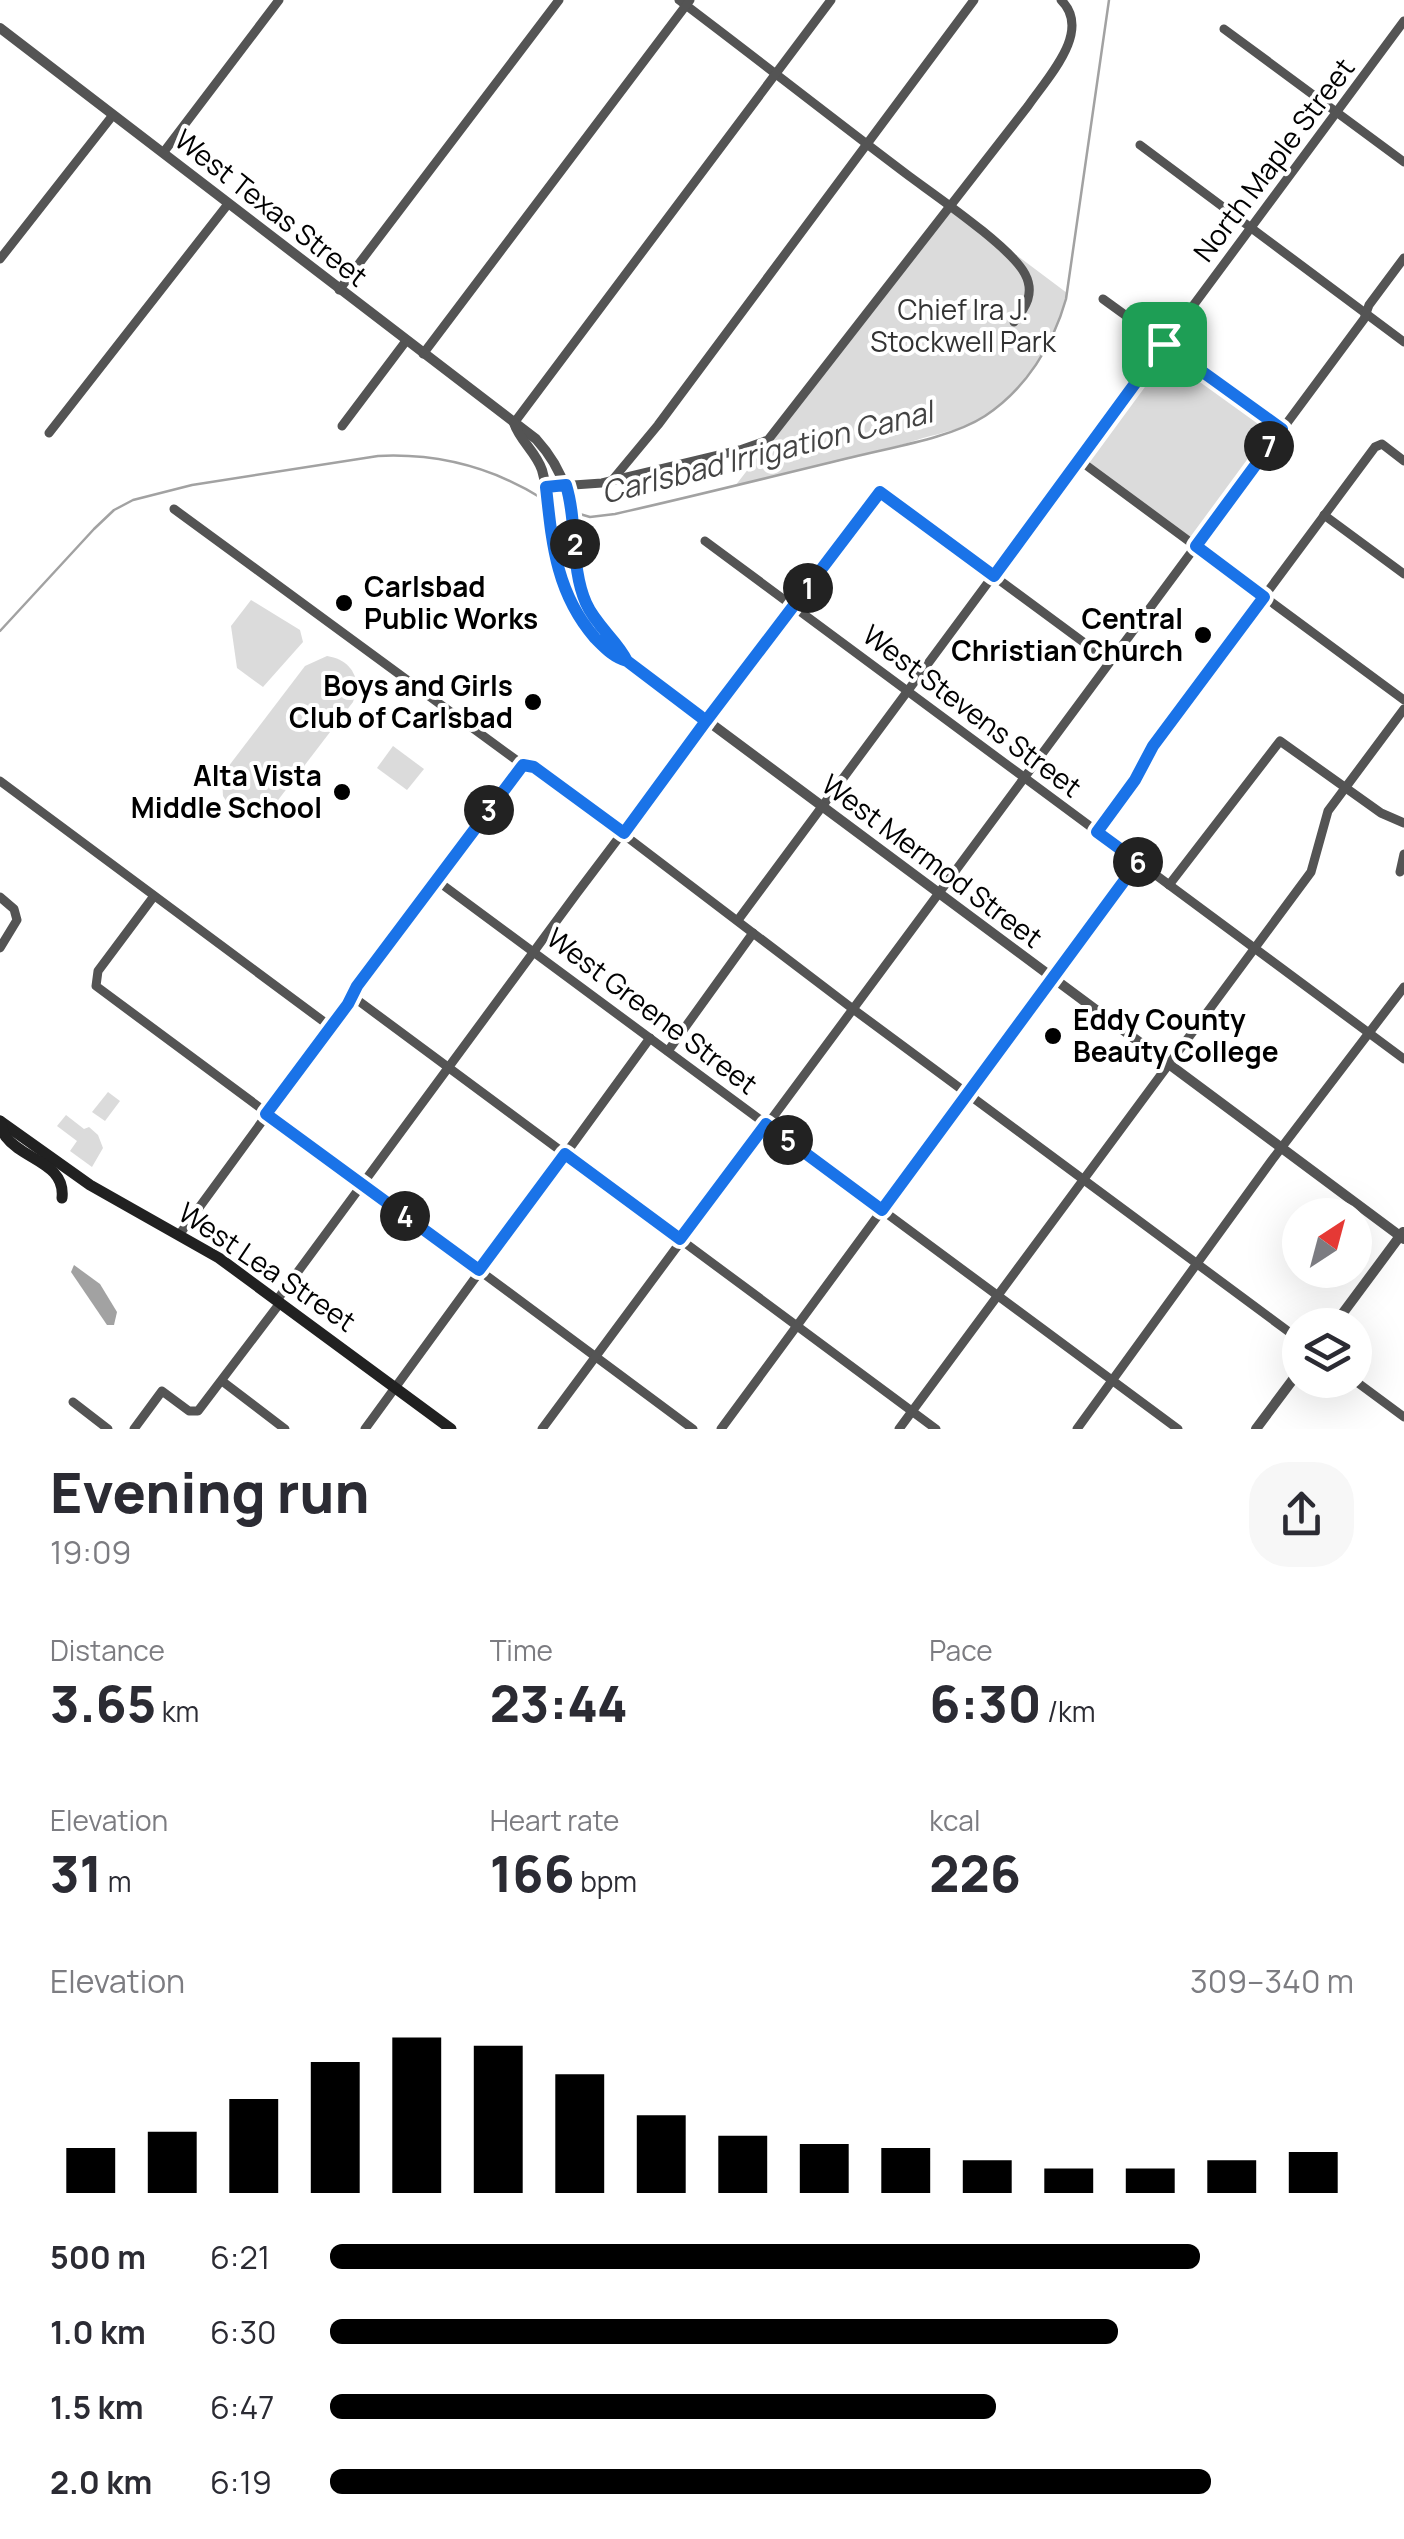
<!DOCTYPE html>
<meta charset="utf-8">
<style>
:root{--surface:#fff;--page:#f7f7f7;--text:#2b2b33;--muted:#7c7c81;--accent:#000}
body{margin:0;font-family:Manrope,sans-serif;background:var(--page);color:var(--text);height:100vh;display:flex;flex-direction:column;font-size:38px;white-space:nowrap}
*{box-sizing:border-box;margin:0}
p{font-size:32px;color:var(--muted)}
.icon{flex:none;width:55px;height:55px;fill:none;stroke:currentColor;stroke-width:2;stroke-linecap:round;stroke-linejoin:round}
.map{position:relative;height:1429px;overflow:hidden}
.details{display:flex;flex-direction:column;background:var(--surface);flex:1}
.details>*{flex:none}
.needle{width:65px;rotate:36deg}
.fabs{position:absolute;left:1282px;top:1198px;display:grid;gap:20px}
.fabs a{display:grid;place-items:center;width:90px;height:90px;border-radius:50%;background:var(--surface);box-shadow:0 10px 40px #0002;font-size:50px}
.pin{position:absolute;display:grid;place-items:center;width:85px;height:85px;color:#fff;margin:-42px;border-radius:20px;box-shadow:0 5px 15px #0006}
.km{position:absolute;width:50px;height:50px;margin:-25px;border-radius:50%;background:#222;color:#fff;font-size:28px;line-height:50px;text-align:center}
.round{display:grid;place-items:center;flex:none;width:105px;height:105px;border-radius:40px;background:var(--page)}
.overview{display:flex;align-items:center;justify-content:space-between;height:170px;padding:0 50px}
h1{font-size:55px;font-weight:800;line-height:75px}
.stats{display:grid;grid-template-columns:repeat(3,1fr);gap:15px;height:170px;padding:10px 50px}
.stats div{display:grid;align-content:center}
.stats b{font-size:50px;font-weight:800}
.stats small{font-size:28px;font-weight:400}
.stats p{font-size:28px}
.chart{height:280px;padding:20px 50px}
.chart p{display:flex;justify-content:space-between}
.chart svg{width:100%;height:180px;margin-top:10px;stroke:var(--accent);stroke-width:6}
ul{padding:0 50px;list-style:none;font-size:32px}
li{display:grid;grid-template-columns:160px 120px 1fr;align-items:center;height:75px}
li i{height:25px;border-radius:12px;background:var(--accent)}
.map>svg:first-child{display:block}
</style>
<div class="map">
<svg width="1404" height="1429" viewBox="0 0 1404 1429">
<rect width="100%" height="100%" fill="#fff"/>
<g fill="#dbdbdb">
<path d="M952 207 1067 293C1059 340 1024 394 982 418 964 428 943 433 923 438 862 458 798 470 735 486Z"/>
<polygon points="1164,344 1282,429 1195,545 1079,460"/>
<polygon points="251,600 300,630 303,642 263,687 237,668 231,626"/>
<path d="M327 656C352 660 362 679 353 702L272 808C253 819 234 816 223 796L222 778 228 767 305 666Z"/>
<polygon points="393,746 424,769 407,790 377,768"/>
<polygon points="108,1092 120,1101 105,1121 92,1112"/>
<polygon points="66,1115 84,1129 89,1127 98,1135 103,1148 92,1167 70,1151 77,1141 57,1126"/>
</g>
<polygon fill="#a2a2a2" points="74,1265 100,1284 117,1312 114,1325 107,1325 71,1272"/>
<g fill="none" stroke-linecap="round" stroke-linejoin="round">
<g stroke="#a2a2a2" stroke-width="2.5">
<path d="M573 512 590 517 615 514C695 496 774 476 853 457 892 447 951 438 985 416 1026 389 1053 345 1066 299L1109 0"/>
<path d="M0 631 94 529 114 510 133 500 192 485 378 456C438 453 492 467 543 499"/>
</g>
<g stroke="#545454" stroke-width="9">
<path d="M679 0C756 58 832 118 909 176 936 196 1012 248 1025 274 1035 293 1026 307 1014 322"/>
<polyline points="1224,29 1404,162"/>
<polyline points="1140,145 1404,342"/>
<polyline points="163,153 279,0"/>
<polyline points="0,259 113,115"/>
<polyline points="339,290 559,0"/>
<polyline points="1103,299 1282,429"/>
<polyline points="423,354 690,0"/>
<polyline points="514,423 831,0"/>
<polyline points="342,426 406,341"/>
<polyline points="49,433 228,204"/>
<polyline points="1079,460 1404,700"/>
<polyline points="614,478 658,425 974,0"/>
<path d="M545 487 602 483 740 450 768 440 1028 106C1047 78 1093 31 1061 0"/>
<polyline points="174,509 523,765 534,767 624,833"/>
<polyline points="1324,515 1404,574"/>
<polyline points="705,541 1404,1059"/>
<polyline points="0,781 331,1027"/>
<polyline points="1097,832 1135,780 1153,746 1375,447 1382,444 1404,461"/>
<polyline points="623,834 853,1009 1300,1340"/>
<polyline points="1400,872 1404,854"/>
<polyline points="436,880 1178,1429"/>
<polyline points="1169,885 1280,741 1381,813 1404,823"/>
<polyline points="154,896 98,971 96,986 693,1429"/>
<polyline points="0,897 14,909 17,920 0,948"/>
<polyline points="738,920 1404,21"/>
<polyline points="352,996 936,1429"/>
<polyline points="668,1051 753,933"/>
<polyline points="179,1235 348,1004 359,984 523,765"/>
<polyline points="277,1300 577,893 880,492 1109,661"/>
<polyline points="1354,1380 1404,1417"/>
<polyline points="222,1381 285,1429"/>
<polyline points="73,1402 108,1429"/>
<polyline points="134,1429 162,1391 189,1411 198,1411 280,1303"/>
<polyline points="365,1429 650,1038"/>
<polyline points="542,1429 1364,319 1369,305 1404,258"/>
<polyline points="721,1429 1138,862"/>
<polyline points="899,1429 1311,872 1328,811 1404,709"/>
<polyline points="1077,1429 1272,1160 1404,987"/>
</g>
<g stroke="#545454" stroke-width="10">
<path d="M0 28 536 439C587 495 562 537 584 598 593 625 616 638 627 661"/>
<path d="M514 423C520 441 536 452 542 470 559 531 544 577 591 633 601 645 611 657 627 661L1404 1239"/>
<polyline points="1334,1325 1403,1232"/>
<polyline points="1256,1429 1300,1370"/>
</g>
<g stroke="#212121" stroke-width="11">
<polyline points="0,1121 90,1185 219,1258 451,1429"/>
<path d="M0 1121C2 1126 3 1133 6 1137 23 1160 66 1163 62 1198"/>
</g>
</g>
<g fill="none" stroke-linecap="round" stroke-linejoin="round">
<defs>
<path id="route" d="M1164 344 994 576 880 492 706 721 627 661C613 657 605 648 595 638 556 593 552 543 546 487L566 485C578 524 570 566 586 603 596 626 617 640 627 661L700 716 706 721 624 833 534 767 523 765 357 986 348 1004 266 1114 479 1270 565 1154 680 1239 766 1124 882 1210 1138 862 1097 832 1135 780 1153 746 1264 597 1196 546 1282 429 1164 344"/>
</defs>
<use href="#route" stroke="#fff" stroke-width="20"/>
<use href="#route" stroke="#1a73e8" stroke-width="12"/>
</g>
<g fill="#000" stroke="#fff" stroke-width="4">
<circle cx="344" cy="603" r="10"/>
<circle cx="1203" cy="635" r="10"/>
<circle cx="533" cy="702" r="10"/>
<circle cx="342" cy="792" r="10"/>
<circle cx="1053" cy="1036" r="10"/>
</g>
<g text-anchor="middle" stroke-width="8" stroke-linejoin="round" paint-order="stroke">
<g font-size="28" fill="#000" stroke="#fff">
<text transform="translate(1274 160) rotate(-53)" y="10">North Maple Street</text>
<text transform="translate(271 208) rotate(38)" y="10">West Texas Street</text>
<text transform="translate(972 711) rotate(37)" y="10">West Stevens Street</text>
<text transform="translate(932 861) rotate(37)" y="10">West Mermod Street</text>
<text transform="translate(652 1011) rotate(37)" y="10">West Greene Street</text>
<text transform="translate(267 1267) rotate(34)" y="10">West Lea Street</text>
</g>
<g font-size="28" fill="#323232" stroke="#fff">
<text x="963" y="320">Chief Ira J.<tspan x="963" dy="32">Stockwell Park</tspan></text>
</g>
<g font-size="28" font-weight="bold" fill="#000" stroke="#fff" text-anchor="end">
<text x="364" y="597" text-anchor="start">Carlsbad<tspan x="364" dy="32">Public Works</tspan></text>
<text x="1183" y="629">Central<tspan x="1183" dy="32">Christian Church</tspan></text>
<text x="513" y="696">Boys and Girls<tspan x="513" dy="32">Club of Carlsbad</tspan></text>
<text x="322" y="786">Alta Vista<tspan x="322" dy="32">Middle School</tspan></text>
<text x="1073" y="1030" text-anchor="start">Eddy County<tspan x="1073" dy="32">Beauty College</tspan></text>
</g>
<g font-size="30" font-style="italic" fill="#434343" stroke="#fff">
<text transform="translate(767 453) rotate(-14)" y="10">Carlsbad Irrigation Canal</text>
</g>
</g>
</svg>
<div class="fabs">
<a><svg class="needle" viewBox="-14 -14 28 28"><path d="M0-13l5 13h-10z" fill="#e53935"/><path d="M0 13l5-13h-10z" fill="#7c7c81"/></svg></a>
<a><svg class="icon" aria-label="layers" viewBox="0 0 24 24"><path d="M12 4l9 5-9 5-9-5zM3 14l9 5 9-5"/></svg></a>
</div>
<div class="pin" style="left:1164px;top:344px;background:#1e9e55"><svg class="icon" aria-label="arrive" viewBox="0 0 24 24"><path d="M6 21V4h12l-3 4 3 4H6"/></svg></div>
<b class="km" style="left:808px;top:588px">1</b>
<b class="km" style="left:575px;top:544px">2</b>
<b class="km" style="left:489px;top:810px">3</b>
<b class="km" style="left:405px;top:1216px">4</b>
<b class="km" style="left:788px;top:1140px">5</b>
<b class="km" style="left:1138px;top:862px">6</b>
<b class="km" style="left:1269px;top:446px">7</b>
</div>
<section class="details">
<div class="overview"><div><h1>Evening run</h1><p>19:09</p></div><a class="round"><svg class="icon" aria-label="share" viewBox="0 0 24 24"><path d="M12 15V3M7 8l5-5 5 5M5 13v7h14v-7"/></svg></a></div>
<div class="stats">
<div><p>Distance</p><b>3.65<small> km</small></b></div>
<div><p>Time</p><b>23:44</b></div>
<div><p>Pace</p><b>6:30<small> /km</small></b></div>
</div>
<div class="stats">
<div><p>Elevation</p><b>31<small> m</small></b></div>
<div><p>Heart rate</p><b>166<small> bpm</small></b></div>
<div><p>kcal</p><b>226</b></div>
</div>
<div class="chart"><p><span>Elevation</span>309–340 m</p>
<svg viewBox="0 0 160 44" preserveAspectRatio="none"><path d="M5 44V33M15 44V29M25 44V21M35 44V12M45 44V6M55 44V8M65 44V15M75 44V25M85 44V30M95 44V32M105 44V33M115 44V36M125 44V38M135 44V38M145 44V36M155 44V34"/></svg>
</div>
<ul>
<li><b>500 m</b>6:21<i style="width:85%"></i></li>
<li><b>1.0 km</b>6:30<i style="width:77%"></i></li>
<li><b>1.5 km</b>6:47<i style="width:65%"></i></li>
<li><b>2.0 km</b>6:19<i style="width:86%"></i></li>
</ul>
</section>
